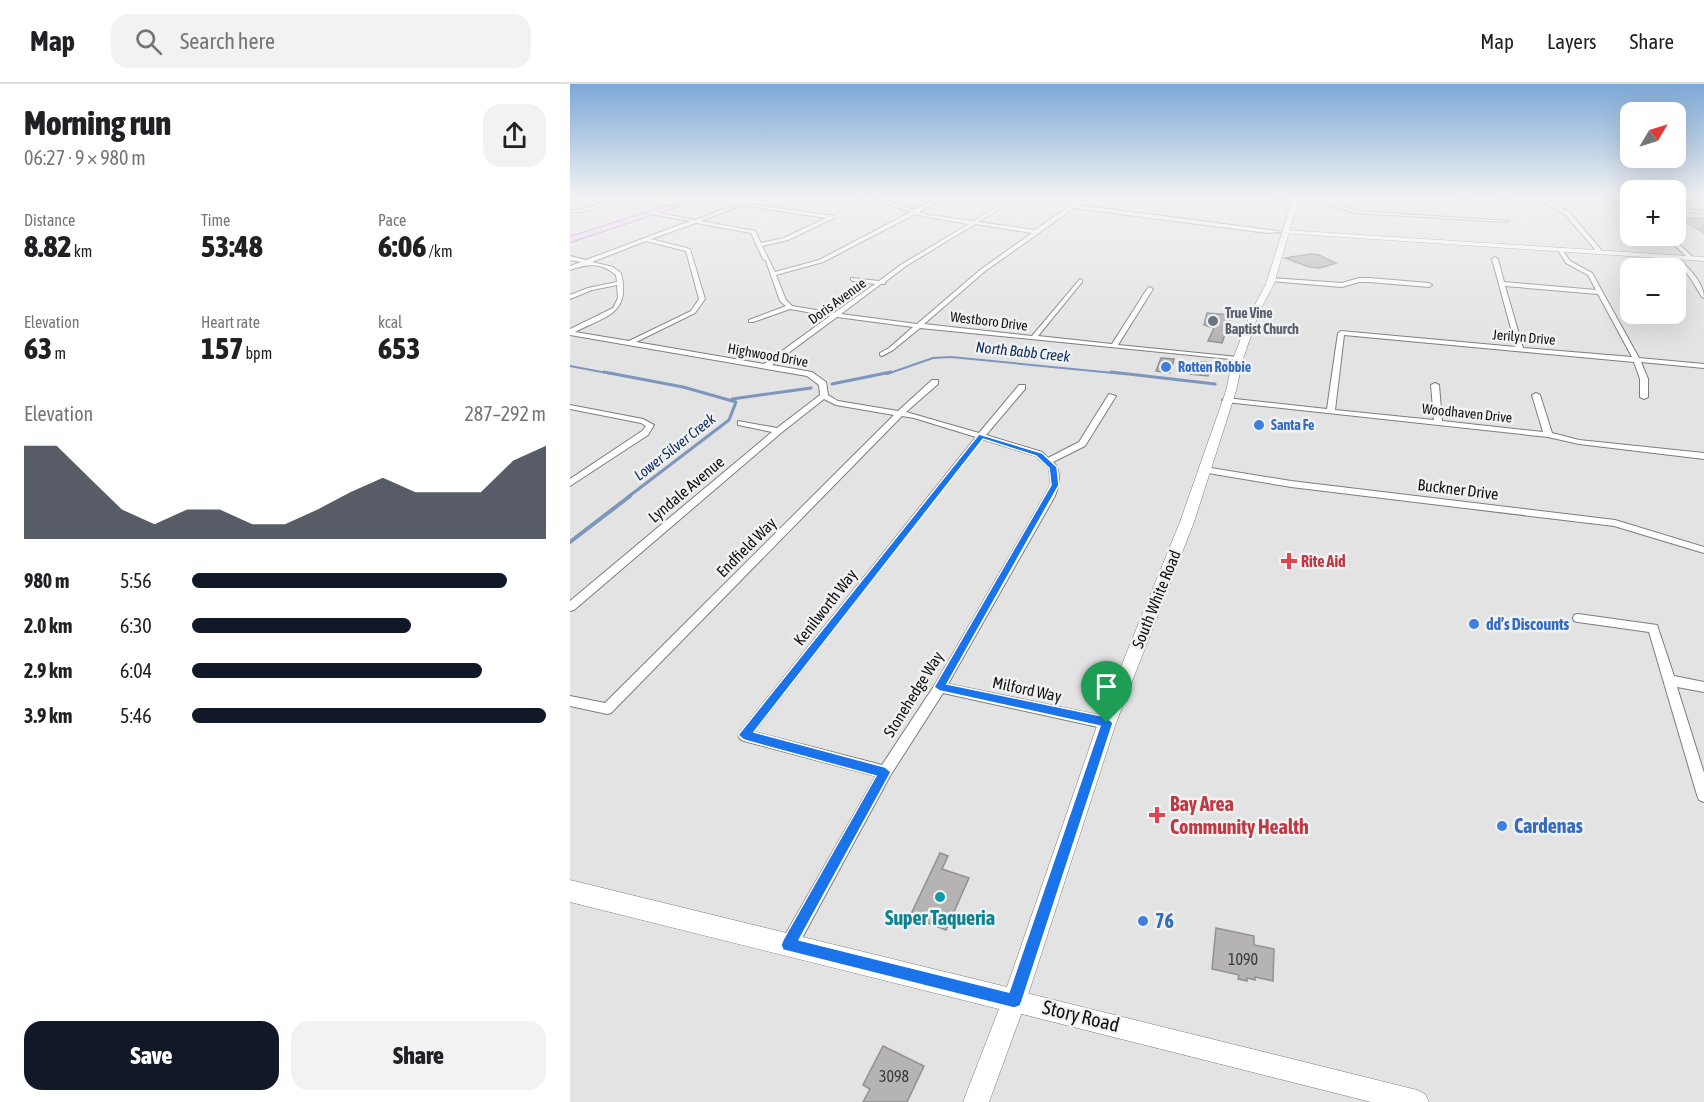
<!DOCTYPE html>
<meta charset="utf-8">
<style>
:root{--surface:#fff;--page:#f2f2f2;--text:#202124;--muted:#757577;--line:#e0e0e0;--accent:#111827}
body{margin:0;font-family:"Asap Condensed",sans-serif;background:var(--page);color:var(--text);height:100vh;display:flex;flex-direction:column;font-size:22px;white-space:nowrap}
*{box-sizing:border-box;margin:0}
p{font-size:20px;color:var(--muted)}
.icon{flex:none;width:33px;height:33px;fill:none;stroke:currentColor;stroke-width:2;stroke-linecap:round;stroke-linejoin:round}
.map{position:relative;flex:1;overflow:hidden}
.panel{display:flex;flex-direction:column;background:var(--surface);width:570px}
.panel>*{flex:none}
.needle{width:39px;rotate:52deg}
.controls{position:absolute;left:1050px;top:18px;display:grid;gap:12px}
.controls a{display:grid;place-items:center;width:66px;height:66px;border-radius:12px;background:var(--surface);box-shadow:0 6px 24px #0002;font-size:30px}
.pin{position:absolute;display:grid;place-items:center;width:51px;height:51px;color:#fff;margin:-62px -26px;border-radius:50% 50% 50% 0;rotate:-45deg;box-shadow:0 0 6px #0007}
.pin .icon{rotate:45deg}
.round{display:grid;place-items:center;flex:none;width:63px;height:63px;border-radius:18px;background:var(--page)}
.headline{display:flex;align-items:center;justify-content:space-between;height:102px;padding:0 24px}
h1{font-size:33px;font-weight:800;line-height:45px}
.stats{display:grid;grid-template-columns:repeat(3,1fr);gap:9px;height:102px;padding:6px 24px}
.stats div{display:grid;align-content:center}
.stats b{font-size:30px;font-weight:800}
.stats small{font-size:16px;font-weight:400}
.stats p{font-size:16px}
.chart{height:168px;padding:12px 24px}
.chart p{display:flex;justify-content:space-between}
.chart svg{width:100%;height:108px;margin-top:6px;fill:var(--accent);opacity:.7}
.primary-button{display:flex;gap:12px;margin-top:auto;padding:12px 24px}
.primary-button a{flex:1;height:69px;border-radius:18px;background:var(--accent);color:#fff;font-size:24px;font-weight:800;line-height:69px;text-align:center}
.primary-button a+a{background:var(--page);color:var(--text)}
ul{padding:0 24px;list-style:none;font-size:20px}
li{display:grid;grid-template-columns:96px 72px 1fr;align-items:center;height:45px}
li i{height:15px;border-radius:8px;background:var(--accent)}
header{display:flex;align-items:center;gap:36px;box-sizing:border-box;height:84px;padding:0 30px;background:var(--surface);border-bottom:2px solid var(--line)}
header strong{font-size:28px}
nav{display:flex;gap:33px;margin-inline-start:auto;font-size:21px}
.search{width:420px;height:54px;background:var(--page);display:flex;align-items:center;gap:15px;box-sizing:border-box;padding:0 21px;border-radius:18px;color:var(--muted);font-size:22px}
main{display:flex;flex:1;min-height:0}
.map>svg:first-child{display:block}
</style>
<header>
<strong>Map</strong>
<div class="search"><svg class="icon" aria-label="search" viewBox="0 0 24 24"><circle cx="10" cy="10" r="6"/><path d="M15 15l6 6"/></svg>Search here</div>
<nav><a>Map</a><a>Layers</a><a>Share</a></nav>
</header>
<main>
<section class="panel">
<div class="headline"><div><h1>Morning run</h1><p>06:27 · 9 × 980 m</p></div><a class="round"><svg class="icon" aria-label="share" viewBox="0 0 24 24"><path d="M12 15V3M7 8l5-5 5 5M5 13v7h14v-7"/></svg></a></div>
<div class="stats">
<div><p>Distance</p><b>8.82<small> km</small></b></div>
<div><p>Time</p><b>53:48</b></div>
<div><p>Pace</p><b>6:06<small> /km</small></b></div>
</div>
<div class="stats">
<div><p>Elevation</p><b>63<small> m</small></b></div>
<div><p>Heart rate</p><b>157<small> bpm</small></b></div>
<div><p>kcal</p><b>653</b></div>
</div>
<div class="chart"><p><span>Elevation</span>287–292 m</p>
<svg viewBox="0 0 160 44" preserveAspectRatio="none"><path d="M0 44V6L10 6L20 19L30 32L40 38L50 32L60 32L70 38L80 38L90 32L100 25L110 19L120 25L130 25L140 25L150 12L160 6V44z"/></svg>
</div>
<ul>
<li><b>980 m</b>5:56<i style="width:89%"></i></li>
<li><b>2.0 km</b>6:30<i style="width:62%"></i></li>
<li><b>2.9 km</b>6:04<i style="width:82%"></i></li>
<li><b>3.9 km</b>5:46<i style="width:100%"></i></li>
</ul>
<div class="primary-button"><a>Save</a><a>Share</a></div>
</section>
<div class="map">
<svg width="1134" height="1018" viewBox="0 0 1134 1018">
<rect width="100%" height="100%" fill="#e3e3e4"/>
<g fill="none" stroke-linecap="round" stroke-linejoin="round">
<g stroke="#7e96bb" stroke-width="2">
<polyline points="0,282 42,290"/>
<polyline points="317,290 363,274 381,273 554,290"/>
</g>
<g stroke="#7e96bb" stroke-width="3">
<polyline points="34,288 113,303 166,318 159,336 58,413"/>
<polyline points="541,288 645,300"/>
<polyline points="262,300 321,288"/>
<polyline points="162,315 241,304"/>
</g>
<polyline stroke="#7e96bb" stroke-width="4" points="0,458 60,412"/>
</g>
<g fill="#b5b4b3" stroke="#919190" stroke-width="1.5">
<polygon points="1109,134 1134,134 1134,149 1110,135"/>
<polygon points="740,170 749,171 766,179 750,184 739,183 715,174"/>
<polygon points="637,229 662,231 652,259 638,257 644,244 634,241"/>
<polygon points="591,274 604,275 600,289 586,287"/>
<polygon points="624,277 642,279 638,292 620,290"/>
<polygon points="370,769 378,772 372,785 399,794 376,846 340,832"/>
<polygon points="646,844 684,852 684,861 704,865 703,897 685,893 685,896 677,894 677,897 668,895 669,891 642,885"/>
<polygon points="313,962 354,982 337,1018 293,1018 300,1005 293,1001"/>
</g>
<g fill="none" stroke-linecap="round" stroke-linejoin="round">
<defs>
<g id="minor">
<polygon points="47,114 54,114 12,128 0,128 0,126 10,126"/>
<polygon points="102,114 113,114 114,115 112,116"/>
<path d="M286 114 315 117 344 126 368 114H373L349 128 358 131 403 137 442 114H447L408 138 465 146 511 114H516L507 121 716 148 697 149 504 124 414 188 354 240 462 252 510 195 512 196V198L468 252 542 260 577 205 580 203 583 205 548 261 668 273 670 274V276L350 244 323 266 312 272 310 271V269L319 264 343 243 267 233 202 281 242 288 256 298 258 311 268 317 328 327 362 296H368V300L336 328 409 349 449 301H455V305L416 351 472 368 478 374 509 358 539 310 546 312 515 362 483 378C492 387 489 401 485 412L378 600 537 633 541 635 543 639 541 643 537 645 373 609 320 692 225 867 219 869 213 867 211 861 213 855 306 692 174 657 170 655 168 651 406 353 344 334 332 332 41 629 37 630 0 622V612L35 619 324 331 266 321 254 315 211 349 4 526 0 527V517L202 348 168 341V337L207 344 250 311 249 301 237 292 0 251V245L43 224 48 214 47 201 22 206 0 215V211L18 204 47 198 46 191C30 178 18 180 0 186V182L11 178 0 176V172L16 176 120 137 81 130 83 128 125 136 171 119 264 132V134L218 156 192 162 205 188 249 176 341 128 314 119ZM171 121 256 134 214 154 191 159 185 147 131 137ZM345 130 357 133 399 140 332 180 309 197 281 194V196L283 197 305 200 264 229 222 222 216 216 206 191 253 178ZM126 139 181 149 193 175 196 177 210 217 216 222 179 236V238H183L220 225 260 232 194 280 66 258 125 229 135 215 120 165 81 155ZM405 140 462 149 410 186 347 240 271 230 311 200H315V198L336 182ZM76 157 116 167 129 215 121 227 59 257 5 248C36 232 61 230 51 189L43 183 22 178ZM412 355 466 372 479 384 481 401 366 599 312 681 184 648Z"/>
<polygon points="697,114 761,120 787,127 938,137 936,138 787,129 761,122"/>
<polygon points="886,114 932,116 971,114 999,128 1033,168 1028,169 995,130 969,116 932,118"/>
<polygon points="1030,114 1036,114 1060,125 1060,128"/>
<polygon points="1106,121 1122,126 1134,127 1134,129 1121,128 1106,123"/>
<polygon points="1095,152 1100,152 1123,173 1123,175 1119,175"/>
<path d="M991 164 1000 177 1022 189 1069 274 1134 280V284L1071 278 1078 295V313L1074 315 1070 313V295L1064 278 774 251 765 326 864 336 861 301 865 299 869 301 872 337 973 348 962 311 966 309 970 311 982 349 1009 356 1134 369V375L1009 360 978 353 656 318 652 316 656 314 757 325 768 249 771 247 946 263 922 175 925 173 928 175 934 198 1026 206 1018 191 996 179 988 166ZM935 202 1028 210 1062 273 953 264Z"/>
<path d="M1103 172H1107C1117 183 1134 198 1134 214L1132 213 1119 192 1103 174Z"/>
<polygon points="701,194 772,199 789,194 799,194 859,199 862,201 859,203 799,198 789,198 772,203 699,197 698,196"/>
<polygon points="0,321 73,335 84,341 78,351 0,402 0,395 72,347 76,342 71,339 0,325"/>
<polygon points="635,383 721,397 1045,436 1134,463 1134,469 1044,442 721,403 632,388 631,386"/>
<polygon points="1008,530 1087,541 1104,592 1134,598 1134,608 1107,603 1134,689 1134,718 1129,716 1127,711 1079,548 1008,538 1004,537 1003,534 1004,531"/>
</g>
<g id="tertiary">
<polygon points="714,146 1134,173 1134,177 712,149"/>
<polygon points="444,906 847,1006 855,1010 859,1018 801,1018 444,928 436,925 433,917 436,909"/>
</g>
<polygon id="secondary" points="723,114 729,114 704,200 689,228 673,275 666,307 624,438 546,639 456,917 419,1018 393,1018 429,925 0,818 0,796 437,903 528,639 610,438 656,307 663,275 681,228 696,200"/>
<polygon id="primary" points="122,114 132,114 0,158 0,153"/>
<polygon id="trunk" points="0,154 6,154 7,156 0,158"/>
</defs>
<use href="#minor" stroke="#7d7d7e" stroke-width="2"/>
<use href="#tertiary" stroke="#7d7d7e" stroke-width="1"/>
<use href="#secondary" stroke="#7d7d7e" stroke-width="1"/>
<use href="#primary" stroke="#a477ab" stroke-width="2"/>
<use href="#trunk" stroke="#a477ab" stroke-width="2"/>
<use href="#minor" fill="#fff" fill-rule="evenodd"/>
<use href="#tertiary" fill="#fff" fill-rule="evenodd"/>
<use href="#secondary" fill="#fff" fill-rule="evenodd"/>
<use href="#primary" fill="#f7cefe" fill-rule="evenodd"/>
<use href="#trunk" fill="#f4befe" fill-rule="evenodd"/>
<polyline stroke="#747474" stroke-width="1.5" points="99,122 122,114"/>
</g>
<linearGradient id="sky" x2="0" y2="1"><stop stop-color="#7da8d6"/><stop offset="0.44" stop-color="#f2f2f3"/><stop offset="1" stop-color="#f2f2f3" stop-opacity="0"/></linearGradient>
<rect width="1134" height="257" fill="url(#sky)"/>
<path fill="#1a73e8" stroke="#fff" stroke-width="1.5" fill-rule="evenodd" d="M409 350 472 369 487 383 489 401 377 600 537 633 543 639 452 917 450 922 444 924 213 866 211 861 213 856 306 692 174 656 168 651ZM413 355 466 372 479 384 481 401 364 603 370 607 530 642 439 908 229 856 321 688 315 683 184 648Z"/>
<circle fill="#6b7280" stroke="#f0f1f2" stroke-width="2" cx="643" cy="237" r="6"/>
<g fill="#3f7fe0" stroke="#f0f1f2" stroke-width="2">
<circle cx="596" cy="283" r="6"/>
<circle cx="689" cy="341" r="6"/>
<circle cx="904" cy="540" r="6"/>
<circle cx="932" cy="742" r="6"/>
<circle cx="573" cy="837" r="6"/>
</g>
<g fill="#e0444e" stroke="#f0f1f2" stroke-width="2">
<path d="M716 468h6v6h6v6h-6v6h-6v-6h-6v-6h6z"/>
<path d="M584 722h6v6h6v6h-6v6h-6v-6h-6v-6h6z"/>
</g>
<circle fill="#0f9aa8" stroke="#f0f1f2" stroke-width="2" cx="370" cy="813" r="6"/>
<g text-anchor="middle" stroke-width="5" stroke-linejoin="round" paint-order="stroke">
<g font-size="14" fill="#121212" stroke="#f0f1f2">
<text transform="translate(267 217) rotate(-36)" y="5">Doris Avenue</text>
<text transform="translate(419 237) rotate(7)" y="5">Westboro Drive</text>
<text transform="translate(954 253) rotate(5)" y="5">Jerilyn Drive</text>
<text transform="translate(198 271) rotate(10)" y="5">Highwood Drive</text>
<text transform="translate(897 329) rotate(6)" y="5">Woodhaven Drive</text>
</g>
<g font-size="14" font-weight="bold" fill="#5b616d" stroke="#f0f1f2" text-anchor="start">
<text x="655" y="234">True Vine<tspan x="655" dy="16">Baptist Church</tspan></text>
</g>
<g font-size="14" font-weight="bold" fill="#366cbe" stroke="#f0f1f2" text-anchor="start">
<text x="608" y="288">Rotten Robbie</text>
<text x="701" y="346">Santa Fe</text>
</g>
<g font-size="15" font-style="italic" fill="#0e2c5b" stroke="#f0f1f2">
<text transform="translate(453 268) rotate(6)" y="5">North Babb Creek</text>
<text transform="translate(105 363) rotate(-38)" y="5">Lower Silver Creek</text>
</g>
<g font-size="16" fill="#121212" stroke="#f0f1f2">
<text transform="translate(116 405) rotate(-40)" y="6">Lyndale Avenue</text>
<text transform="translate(888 405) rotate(7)" y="6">Buckner Drive</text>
<text transform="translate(176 463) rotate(-45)" y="6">Endfield Way</text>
<text transform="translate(586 515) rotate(-68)" y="6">South White Road</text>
<text transform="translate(255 523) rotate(-52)" y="6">Kenilworth Way</text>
<text transform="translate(457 605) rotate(12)" y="6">Milford Way</text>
<text transform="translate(343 610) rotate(-58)" y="6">Stonehedge Way</text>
</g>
<g font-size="16" font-weight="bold" fill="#be3a42" stroke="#f0f1f2" text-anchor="start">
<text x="731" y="483">Rite Aid</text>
</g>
<g font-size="16" font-weight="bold" fill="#366cbe" stroke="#f0f1f2" text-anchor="start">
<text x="916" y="546">dd’s Discounts</text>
</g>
<g font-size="16" fill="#3b3a3a">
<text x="673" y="881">1090</text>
<text x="324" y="998">3098</text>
</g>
<g font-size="20" font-weight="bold" fill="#be3a42" stroke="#f0f1f2" text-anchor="start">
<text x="600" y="727">Bay Area<tspan x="600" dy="23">Community Health</tspan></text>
</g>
<g font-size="20" font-weight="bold" fill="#366cbe" stroke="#f0f1f2" text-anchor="start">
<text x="944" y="749">Cardenas</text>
<text x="585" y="844">76</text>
</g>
<g font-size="20" font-weight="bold" fill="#0d838f" stroke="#f0f1f2">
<text x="370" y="841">Super Taqueria</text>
</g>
<g font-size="20" fill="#121212" stroke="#f0f1f2">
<text transform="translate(511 932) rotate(14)" y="7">Story Road</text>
</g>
</g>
</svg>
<div class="controls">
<a><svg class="needle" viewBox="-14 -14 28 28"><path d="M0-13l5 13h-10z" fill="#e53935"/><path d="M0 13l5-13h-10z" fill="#757577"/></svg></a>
<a>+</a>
<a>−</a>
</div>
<div class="pin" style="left:537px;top:639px;background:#1e9e55"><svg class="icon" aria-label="arrive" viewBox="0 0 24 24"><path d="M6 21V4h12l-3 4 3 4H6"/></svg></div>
</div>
</main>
